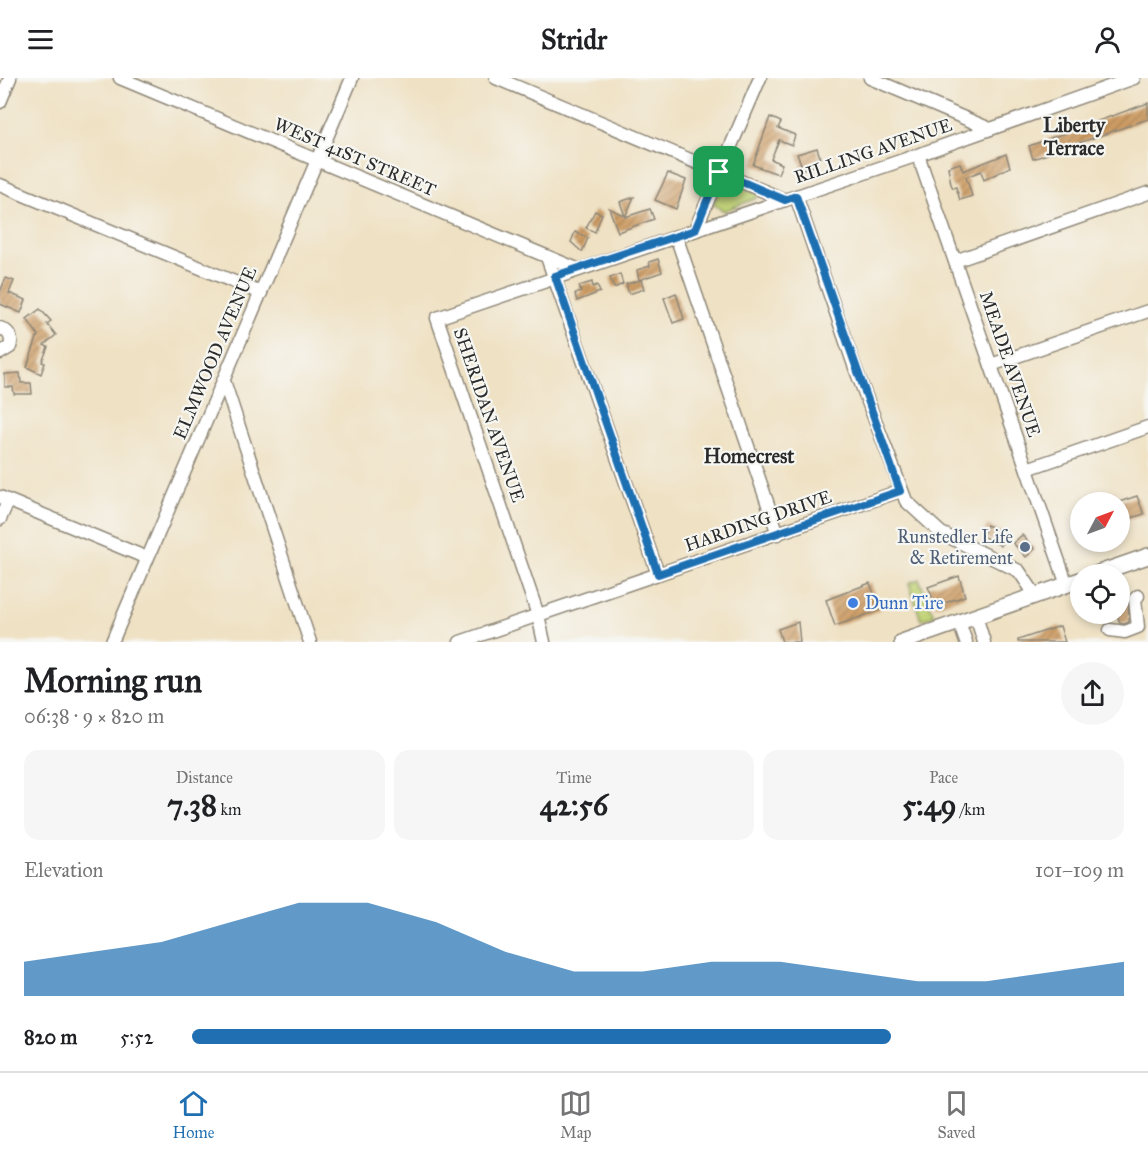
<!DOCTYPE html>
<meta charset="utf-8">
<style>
:root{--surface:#fff;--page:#f6f6f6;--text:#202124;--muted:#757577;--line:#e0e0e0;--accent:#1f6fb2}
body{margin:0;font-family:"IM FELL Great Primer",serif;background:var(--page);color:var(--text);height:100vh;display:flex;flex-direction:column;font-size:22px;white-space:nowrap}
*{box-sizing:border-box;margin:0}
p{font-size:20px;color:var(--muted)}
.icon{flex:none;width:33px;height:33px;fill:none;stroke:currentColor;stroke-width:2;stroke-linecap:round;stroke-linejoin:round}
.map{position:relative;height:564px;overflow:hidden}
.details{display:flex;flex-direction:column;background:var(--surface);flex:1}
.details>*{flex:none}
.needle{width:39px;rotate:49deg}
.controls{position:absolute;left:1070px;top:414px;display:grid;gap:12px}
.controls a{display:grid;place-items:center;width:60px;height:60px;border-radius:50%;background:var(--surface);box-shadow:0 3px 9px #0003;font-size:30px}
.pin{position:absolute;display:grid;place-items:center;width:51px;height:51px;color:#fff;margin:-26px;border-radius:12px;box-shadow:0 3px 9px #0006}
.round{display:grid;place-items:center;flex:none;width:63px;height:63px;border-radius:32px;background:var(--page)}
.headline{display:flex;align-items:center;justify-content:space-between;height:102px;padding:0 24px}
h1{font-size:33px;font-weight:800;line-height:45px}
.figures{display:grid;grid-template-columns:repeat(3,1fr);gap:9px;height:102px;padding:6px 24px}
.figures div{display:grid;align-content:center;border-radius:15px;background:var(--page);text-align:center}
.figures b{font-size:30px;font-weight:800}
.figures small{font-size:16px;font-weight:400}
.figures p{font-size:16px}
.chart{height:168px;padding:12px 24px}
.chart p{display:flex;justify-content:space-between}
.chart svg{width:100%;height:108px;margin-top:6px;fill:var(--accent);opacity:.7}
ul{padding:0 24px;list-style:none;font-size:20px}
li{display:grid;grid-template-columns:96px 72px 1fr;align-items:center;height:45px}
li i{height:15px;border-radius:8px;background:var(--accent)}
header{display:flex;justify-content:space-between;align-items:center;height:78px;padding:0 24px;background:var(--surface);font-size:27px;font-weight:800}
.menu{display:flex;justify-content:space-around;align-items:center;height:84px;border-top:2px solid var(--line);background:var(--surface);font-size:16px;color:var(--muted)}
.menu a{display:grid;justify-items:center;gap:3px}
.menu .selected{color:var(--accent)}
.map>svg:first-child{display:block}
</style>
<header><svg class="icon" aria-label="menu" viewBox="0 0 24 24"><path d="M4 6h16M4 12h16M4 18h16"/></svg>Stridr<svg class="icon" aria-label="person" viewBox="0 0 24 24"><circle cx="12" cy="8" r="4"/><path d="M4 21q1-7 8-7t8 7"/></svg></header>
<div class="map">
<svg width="1148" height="564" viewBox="0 0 1148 564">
<defs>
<pattern id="building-hatch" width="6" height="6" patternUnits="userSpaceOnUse" patternTransform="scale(1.5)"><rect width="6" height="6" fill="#ce9d65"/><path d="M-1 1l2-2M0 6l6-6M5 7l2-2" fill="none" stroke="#a78053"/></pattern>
</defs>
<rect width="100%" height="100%" fill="#f6f6f2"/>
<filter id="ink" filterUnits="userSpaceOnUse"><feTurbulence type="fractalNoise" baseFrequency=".0167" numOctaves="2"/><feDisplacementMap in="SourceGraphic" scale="12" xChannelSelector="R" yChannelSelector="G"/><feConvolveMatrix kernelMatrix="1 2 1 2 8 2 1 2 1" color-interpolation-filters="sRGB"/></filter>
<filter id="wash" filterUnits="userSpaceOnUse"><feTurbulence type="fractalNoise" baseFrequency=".008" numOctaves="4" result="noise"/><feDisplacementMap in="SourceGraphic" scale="24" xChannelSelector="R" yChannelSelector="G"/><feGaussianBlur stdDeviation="1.35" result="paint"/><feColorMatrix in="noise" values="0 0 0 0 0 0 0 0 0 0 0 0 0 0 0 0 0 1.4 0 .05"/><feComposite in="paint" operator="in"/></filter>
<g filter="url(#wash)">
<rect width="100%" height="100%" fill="#efe1c3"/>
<g fill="#c0d275" stroke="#767e50" stroke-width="1.5">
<polygon points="724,103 758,116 757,120 724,133 713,126"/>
<polygon points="919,501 934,538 921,542 909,505"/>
</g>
<g id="blocks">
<g fill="url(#building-hatch)">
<polygon points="1148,25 1148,41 1033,81 1029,68"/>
<polygon points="770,39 781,44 778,50 795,57 792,67 779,62 771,81 782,86 778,96 753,87"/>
<polygon points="817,70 820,79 815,81 817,87 803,91 797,76"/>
<polygon points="1006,76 1010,89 984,102 981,93 966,99 972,118 960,122 956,109 953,110 951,106 948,89 960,85 963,93"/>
<polygon points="668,95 686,102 676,131 655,122"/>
<polygon points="634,119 625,139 650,131 654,141 618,154 609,130 625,138 620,124"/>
<polygon points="595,133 602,136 595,154 586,150"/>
<polygon points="575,154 588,160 582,174 571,164"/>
<polygon points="658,181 662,194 639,202 637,192 650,188 649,184"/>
<polygon points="620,196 623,206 614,210 610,200"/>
<polygon points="6,200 14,203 9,215 26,222 21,235 0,226 0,214"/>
<polygon points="641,202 644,211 629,216 626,206"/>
<polygon points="592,204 593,209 597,207 600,214 577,223 575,216 581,214 579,208"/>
<polygon points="676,215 684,241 673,245 664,220"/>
<polygon points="40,231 51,243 47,246 56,257 44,267 48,269 42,284 45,285 41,296 27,289 38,257 27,241"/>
<polygon points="20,295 21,305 31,305 32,316 14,316 13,309 5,309 5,296"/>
<polygon points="1137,418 1144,436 1119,444 1119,424"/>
<polygon points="987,447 1006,456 1001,468 982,458"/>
<polygon points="1022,457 1035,471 1026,479 1013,465"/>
<polygon points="959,498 965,518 936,528 928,509"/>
<polygon points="1119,498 1121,498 1128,517 1129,544 1124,546 1120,545 1118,539"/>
<polygon points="870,505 880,532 835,548 826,522"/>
<polygon points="798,544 800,564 782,564 778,551"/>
<polygon points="1060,548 1065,564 1018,564 1018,562"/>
</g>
</g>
</g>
<g filter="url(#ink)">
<use href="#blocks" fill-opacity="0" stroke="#8d8677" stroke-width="1.5"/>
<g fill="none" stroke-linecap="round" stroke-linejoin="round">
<defs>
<g id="minor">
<polyline points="120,0 577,191"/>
<polyline points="496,0 785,122"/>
<polyline points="870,0 990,51"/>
<polyline points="0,24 10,0"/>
<polyline points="918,77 1067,507"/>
<polyline points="0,107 261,215"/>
<polyline points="796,118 854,287 906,423 941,455 1019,493 1036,518"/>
<polyline points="695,152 760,0"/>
<polyline points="676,158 778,456"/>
<polyline points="547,179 658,496"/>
<polyline points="955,183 1148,115"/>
<path d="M0 250C9 253 13 260 10 269L0 275"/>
<polyline points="991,287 1148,233"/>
<polyline points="224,303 310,564"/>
<polyline points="1027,391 1148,349"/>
<polyline points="0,419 147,480"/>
<polyline points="0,441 8,423"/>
<polyline points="976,538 984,564"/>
<polyline points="959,544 966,564"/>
<polyline points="1110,552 1125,554 1138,549 1135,521 1138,518"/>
<polyline points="112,564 352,0"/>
<polyline points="460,564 900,413"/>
<polyline points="544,564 538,537 437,240 909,80 1134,0"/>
</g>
<g id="major">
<polyline points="1096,496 1148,478"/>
<polyline points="902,564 1080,502"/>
</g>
</defs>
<use href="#minor" stroke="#8d8677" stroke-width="15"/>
<use href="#major" stroke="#8d8677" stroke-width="18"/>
<use href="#minor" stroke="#fff" stroke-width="12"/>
<use href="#major" stroke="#fff" stroke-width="15"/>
</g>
</g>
<g fill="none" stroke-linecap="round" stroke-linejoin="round" filter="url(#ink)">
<defs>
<polygon id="route" points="719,94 785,122 796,118 900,413 658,496 555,198 695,152"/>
</defs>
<use href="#route" stroke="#fff" stroke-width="12"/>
<use href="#route" stroke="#1f6fb2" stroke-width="8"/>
</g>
<circle fill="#5c6f8a" stroke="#f6f6f2" stroke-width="2" cx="1025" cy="469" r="6"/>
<circle fill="#3f7fe0" stroke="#f6f6f2" stroke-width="2" cx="853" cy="525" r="6"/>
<g text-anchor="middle" stroke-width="4.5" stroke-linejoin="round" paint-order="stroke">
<g font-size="18" fill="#2b2b2b" stroke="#f6f6f2">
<text transform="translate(873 73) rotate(-19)" y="6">RILLING AVENUE</text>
<text transform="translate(355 79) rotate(23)" y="6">WEST 41ST STREET</text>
<text transform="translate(215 275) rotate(-67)" y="6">ELMWOOD AVENUE</text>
<text transform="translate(1010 286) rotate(71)" y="6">MEADE AVENUE</text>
<text transform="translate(489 337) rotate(71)" y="6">SHERIDAN AVENUE</text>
<text transform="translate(758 443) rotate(-19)" y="6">HARDING DRIVE</text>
</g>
<g font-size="18" fill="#4e5e75" stroke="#f6f6f2" text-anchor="end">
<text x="1013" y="465">Runstedler Life<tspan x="1013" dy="21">&amp; Retirement</tspan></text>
</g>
<g font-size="18" fill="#366cbe" stroke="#f6f6f2" text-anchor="start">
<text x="865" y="531">Dunn Tire</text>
</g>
<g font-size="20" font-weight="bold" fill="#2b2b2b" stroke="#f6f6f2">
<text x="1074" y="54">Liberty<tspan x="1074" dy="23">Terrace</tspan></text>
<text x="749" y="385">Homecrest</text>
</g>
</g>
</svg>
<div class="controls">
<a><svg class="needle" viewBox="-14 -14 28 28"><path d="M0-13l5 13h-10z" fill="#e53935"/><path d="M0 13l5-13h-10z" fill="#757577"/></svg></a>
<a><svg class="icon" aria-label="locate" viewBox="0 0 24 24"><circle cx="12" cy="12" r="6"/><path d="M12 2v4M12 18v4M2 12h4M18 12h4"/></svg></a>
</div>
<div class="pin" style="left:719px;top:94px;background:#1e9e55"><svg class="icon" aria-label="arrive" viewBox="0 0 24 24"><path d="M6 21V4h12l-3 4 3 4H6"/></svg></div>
</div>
<section class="details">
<div class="headline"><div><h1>Morning run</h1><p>06:38 · 9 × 820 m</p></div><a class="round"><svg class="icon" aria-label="share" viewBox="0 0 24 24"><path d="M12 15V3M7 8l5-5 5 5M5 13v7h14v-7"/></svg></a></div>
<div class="figures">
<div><p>Distance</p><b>7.38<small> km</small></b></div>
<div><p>Time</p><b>42:56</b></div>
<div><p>Pace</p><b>5:49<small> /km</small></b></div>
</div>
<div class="chart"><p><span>Elevation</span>101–109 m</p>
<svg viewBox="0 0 160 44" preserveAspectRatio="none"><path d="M0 44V30L10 26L20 22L30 14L40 6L50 6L60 14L70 26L80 34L90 34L100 30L110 30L120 34L130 38L140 38L150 34L160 30V44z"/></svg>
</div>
<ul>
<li><b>820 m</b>5:52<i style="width:75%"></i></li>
</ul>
</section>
<nav class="menu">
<a class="selected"><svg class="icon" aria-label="home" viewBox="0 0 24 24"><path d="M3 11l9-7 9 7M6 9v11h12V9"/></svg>Home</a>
<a><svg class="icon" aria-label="map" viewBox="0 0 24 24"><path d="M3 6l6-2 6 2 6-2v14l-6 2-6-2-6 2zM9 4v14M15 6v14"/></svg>Map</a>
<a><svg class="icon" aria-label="saved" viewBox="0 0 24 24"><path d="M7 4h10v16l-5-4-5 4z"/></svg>Saved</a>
</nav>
